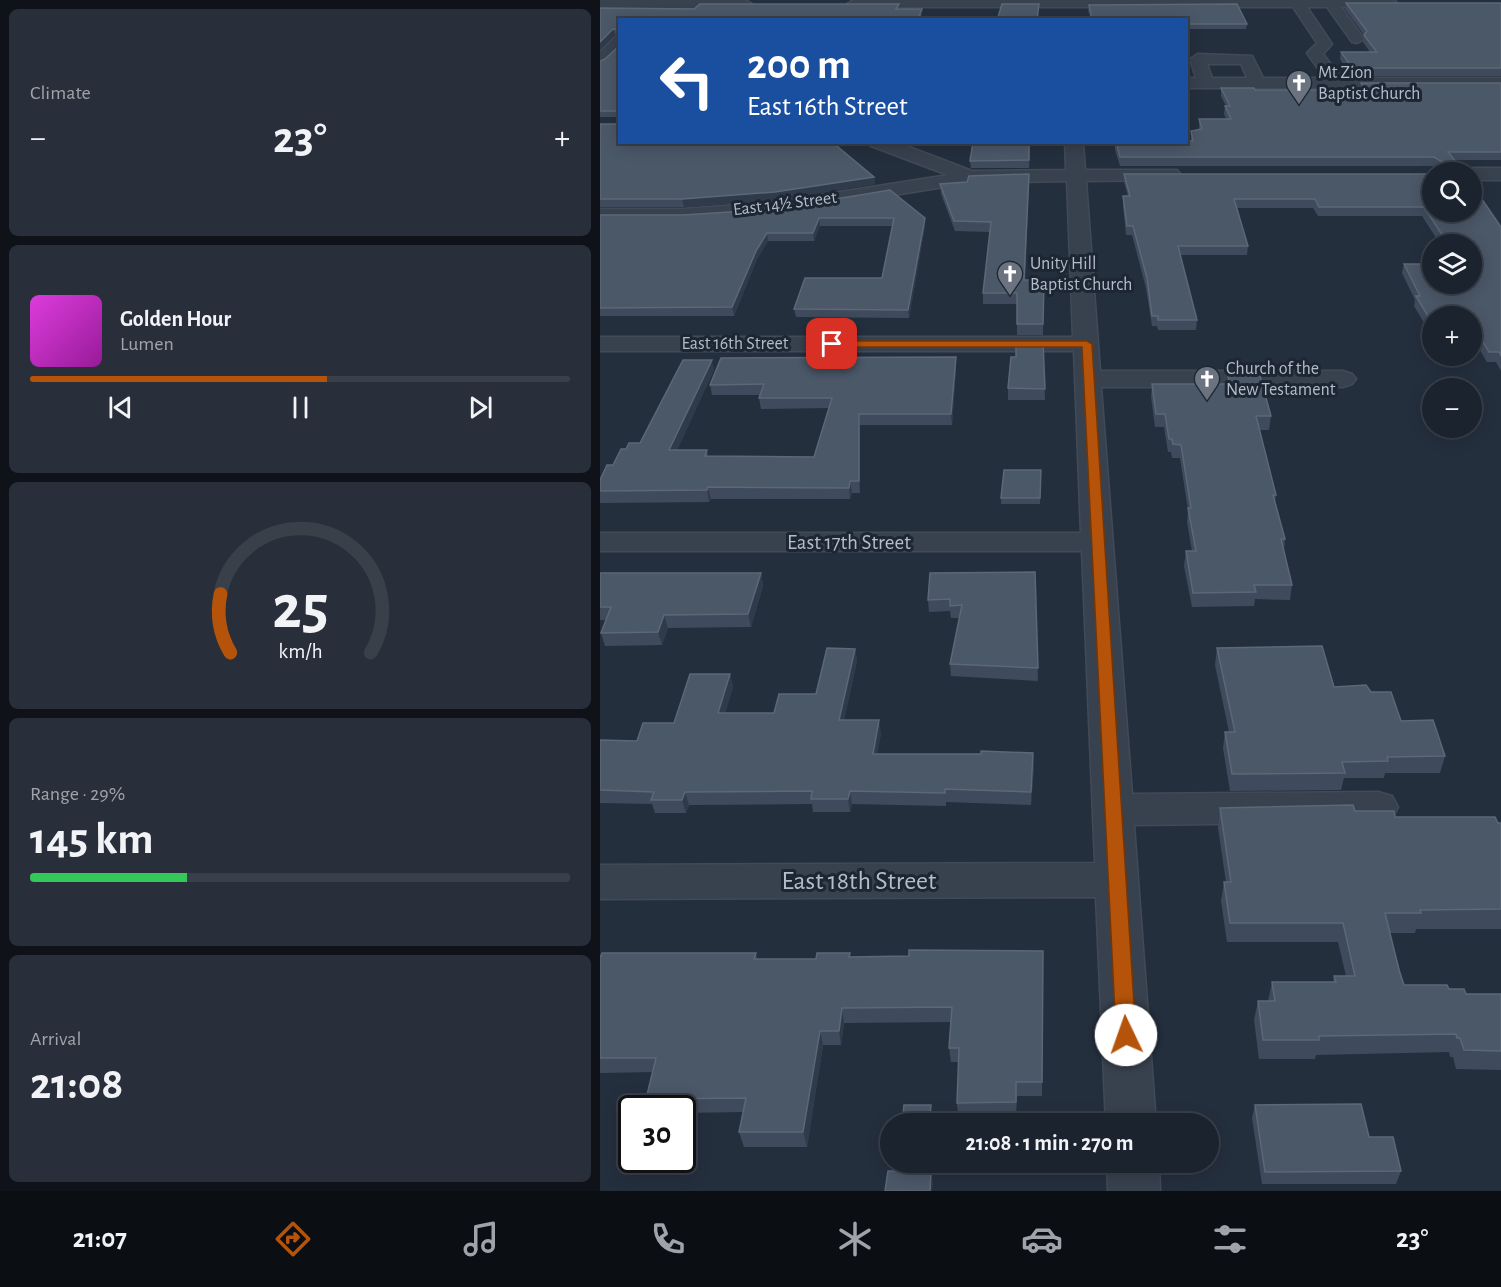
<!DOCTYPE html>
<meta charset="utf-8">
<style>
:root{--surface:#1b232e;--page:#282f3a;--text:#f1f3f6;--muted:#a0a4aa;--line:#39404a;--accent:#b45309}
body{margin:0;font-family:"Alegreya Sans",sans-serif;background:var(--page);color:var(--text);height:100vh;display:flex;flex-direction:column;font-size:22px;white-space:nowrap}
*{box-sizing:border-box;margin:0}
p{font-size:20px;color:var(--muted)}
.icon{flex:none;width:33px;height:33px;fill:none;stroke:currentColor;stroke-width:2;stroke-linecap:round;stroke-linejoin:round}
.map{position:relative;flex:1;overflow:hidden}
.drawer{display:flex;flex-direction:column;gap:9px;padding:9px;background:#0f1319;width:600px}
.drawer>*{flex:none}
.banner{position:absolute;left:18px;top:18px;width:570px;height:126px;border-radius:0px;box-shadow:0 3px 15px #0003,0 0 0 2px var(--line);background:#1a4fa0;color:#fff;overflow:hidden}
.controls{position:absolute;left:822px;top:162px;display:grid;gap:12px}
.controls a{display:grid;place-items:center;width:60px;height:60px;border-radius:50%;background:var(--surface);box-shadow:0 3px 15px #0003,0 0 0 2px var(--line);font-size:30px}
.speed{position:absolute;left:18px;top:1095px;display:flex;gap:12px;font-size:30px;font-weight:700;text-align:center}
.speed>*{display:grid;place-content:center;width:78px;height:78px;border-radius:50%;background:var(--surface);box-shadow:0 3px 15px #0003,0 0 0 2px var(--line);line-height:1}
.speed .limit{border:3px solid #111;border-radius:9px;background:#fff;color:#111}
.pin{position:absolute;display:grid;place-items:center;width:51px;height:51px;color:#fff;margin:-26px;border-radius:12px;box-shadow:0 3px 9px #0006}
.me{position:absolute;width:66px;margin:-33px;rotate:357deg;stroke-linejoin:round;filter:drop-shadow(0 0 4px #0008)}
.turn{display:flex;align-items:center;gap:21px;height:126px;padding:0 30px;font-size:27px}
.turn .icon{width:78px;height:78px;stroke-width:2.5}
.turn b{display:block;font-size:42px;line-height:51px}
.big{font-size:45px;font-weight:700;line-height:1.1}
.drawer .card{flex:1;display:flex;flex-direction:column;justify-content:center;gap:9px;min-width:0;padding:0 21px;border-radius:9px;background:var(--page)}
.drawer .dial{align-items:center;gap:0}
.dial svg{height:156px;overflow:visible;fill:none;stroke:var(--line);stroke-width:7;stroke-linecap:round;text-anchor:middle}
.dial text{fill:var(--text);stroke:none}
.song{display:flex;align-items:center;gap:18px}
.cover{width:72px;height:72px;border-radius:9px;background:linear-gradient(135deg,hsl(300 70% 55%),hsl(300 70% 35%))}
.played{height:6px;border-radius:3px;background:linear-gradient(90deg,var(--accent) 55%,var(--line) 55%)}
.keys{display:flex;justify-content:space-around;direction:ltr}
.heat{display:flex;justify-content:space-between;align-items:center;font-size:33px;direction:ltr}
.charge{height:9px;border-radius:4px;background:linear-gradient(90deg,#34c759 29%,var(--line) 0)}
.trip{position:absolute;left:280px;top:1113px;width:339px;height:60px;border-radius:30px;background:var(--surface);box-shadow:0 3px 15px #0003,0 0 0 2px var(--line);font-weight:700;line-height:60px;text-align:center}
.dock{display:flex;height:96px;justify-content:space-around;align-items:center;background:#0b0e12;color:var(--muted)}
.dock .icon{width:42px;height:42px}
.dock .active{color:var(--accent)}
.dock b{font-size:27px;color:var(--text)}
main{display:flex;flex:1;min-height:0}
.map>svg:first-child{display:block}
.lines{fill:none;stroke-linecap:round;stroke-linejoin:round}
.minor-casing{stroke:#414a57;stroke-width:3}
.minor{fill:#38414e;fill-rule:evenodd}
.wall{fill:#3f4b5c}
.shaded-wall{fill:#2f3b4b}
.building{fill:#4b5868;stroke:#5c6777;stroke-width:1.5}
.route{fill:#b45309;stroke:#753606;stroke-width:1.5}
.labels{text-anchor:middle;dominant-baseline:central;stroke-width:6;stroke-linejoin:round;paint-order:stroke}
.far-poi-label{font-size:18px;fill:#b4bcc9;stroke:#1d2633;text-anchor:start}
.far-street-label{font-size:18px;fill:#b4bcc9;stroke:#1d2633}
.street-label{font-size:21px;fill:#b4bcc9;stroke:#1d2633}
.near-street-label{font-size:26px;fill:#b4bcc9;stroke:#1d2633}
</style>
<main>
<section class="drawer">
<div class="card"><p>Climate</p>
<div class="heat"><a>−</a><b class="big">23°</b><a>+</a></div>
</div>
<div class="card">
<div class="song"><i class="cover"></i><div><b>Golden Hour</b><p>Lumen</p></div></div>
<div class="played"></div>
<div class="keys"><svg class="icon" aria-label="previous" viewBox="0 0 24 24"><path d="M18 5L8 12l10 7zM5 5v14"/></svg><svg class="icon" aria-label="pause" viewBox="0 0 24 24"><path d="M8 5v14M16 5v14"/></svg><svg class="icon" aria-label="next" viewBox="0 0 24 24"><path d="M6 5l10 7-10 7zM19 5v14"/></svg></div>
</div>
<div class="card dial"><svg viewBox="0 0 100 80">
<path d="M14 69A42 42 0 1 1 86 69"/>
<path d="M14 69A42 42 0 0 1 9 39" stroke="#b45309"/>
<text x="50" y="56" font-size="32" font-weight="700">25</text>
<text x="50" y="72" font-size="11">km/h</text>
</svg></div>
<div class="card"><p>Range · 29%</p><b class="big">145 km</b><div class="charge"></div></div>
<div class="card"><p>Arrival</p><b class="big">21:08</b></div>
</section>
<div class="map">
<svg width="901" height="1191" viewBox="0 0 901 1191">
<rect width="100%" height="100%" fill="#242f3e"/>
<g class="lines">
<defs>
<path id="minor" d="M0,0H145L152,4L145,8H0Z
M254,0H794L797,3L790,7H741L764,39L757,43L752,42L727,7H707L732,44L723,54L741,78H901V88H586V78H596L590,59L598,54L652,56L663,78H725L707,53L717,43L693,7H249L247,4ZM607,64H641L647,78H612Z
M20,36V49L5,64L0,66V52L15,37Z
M268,142H296L372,171L466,170L465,142H483L485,170H577L580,174L577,178L570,180L486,181L500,371H743L752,374L756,379L752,384L743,387H501L532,794L778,792L792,796L798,807L792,818L778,822L534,825L556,1124H506L496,897L0,899V865L495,863L482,551H0V533H481L474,351H0V337H473L467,181L369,183L176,214L84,221H0V209H84L176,202L348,175L271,146Z
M872,168H901V180H872V172H864Z
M507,1162H559L560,1191H508Z"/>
</defs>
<use href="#minor" class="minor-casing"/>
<use href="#minor" class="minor"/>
</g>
<path class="wall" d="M746,3H901V76H750L740,59L741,52H770L763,42L764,35L745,9Z
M439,4L438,20H20V36L15,35L0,49V8L299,9L322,14L321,17H398Z
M489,5L647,24L646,29H586V20H491L488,10Z
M20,45V117H0V61L5,59Z
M761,83H901V160H854L835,168L832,166H520L515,150V142L591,141V131L599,129V119H626L624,114L625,106H626L621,96V88L655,90H760Z
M0,124L274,177L275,184L176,200L84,207H0Z
M373,142H430L429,168H371L370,161Z
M524,174L872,182L875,186L874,188L901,227V371L896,362H887L875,342H872V316H832V336L814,306L815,300L802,273L804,264L872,284V244H840L822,216H718L713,208H637L648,246L647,255H580L597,320L596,330H558L557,326H552L546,288L532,235H526L523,205V196H528L524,182Z
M429,183L425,280H444L443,335H417V304H383V293L390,232L355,231L341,194L340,184Z
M290,190L325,226L309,318L196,317L194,309L282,278L292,226H220L214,241H168L157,259L134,316H0V215H83L175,209Z
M443,342L445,400H408V388Z
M356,368L352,425H260V493H252L250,499H111L109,502L0,503V480L26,449L40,443L114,370L77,450H107L108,456L214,457L229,408L161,409L159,398L160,395H112L110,385Z
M628,376L671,416L669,430H659L676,495L675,501L685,539L684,550L692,585L690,600L655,599L654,606L592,607L584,566L586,551H592L587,522L588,510L580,458H572L571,452H568L564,427H555L551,397L552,384H627Z
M441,470L440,504H401V498Z
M435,572L438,681L351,676L350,664L359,618H351L350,611L329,612L328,600Z
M0,573H161L163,586L151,627L68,628L62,645L5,646L1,633L6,620H0Z
M617,648L734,687L771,692L801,721L845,756L840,773H785L784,778H744L741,790L630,791L623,748L625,732H629L615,665Z
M255,649L257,661L244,720L281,733L277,754L434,766L431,805L346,802V806L252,804L250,812H213L212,804L89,805L86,813H55L52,804L0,803V740L37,741L74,723L130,674L133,687L125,713H174L216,694Z
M620,808L755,811L795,817L901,824V929H816L815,933H790L804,985L849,989L866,994H901V1070L856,1069L853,1057H850L849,1052L716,1055L715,1059H659L654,1020L658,1001H668L672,982H733L734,976H746L738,942H627L621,901L624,882H626L618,828Z
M443,951L442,1096H417L416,1117H358L357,1103L359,1062H351L349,1048L351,1022L244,1023L241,1045H223L207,1147H144L139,1132L144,1112L82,1113V1108H50L46,1099L53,1072L0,1073V956L156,953L157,959H216L250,957L309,956Z
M655,1105L769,1137L801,1171L796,1184H662L652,1118Z"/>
<path class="shaded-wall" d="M13,29L15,35L0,49V42Z
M274,177L275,184L176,200L84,207L82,199Z
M219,218L220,226L214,241L213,233Z
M325,218V226L309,318L308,310Z
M167,233L168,241L157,259L134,316L132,307L156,251Z
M356,357V368L352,425L351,414Z
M112,360L114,370L72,462L69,450Z
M259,414L260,425V493L259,481Z
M250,481L252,493L250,499L249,488Z
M108,487L111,499L109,502L107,490Z
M161,573L163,586L151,627L148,614Z
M64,615L68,628L62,645L58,632Z
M255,649L257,661L241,733L239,720Z
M130,674L133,687L121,726L118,713Z
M279,720L281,733L275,767L273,754Z
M433,753L434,766L431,805V792Z
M250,791L252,804L250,812L248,799Z
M85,792L89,805L86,813L82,800Z
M242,1008L244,1023L241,1045L239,1031Z
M220,1031L223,1045L207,1147L203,1132Z
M331,1105L332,1118V1124H329Z
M325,1162H328L326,1184L324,1172Z
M331,1172L333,1184L332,1191H330Z"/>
<path class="building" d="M746,3H901V68H752L741,52H777L764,35L767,31Z
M100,4H299L296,9H322L319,17H398L402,4H439L437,20H20V30L13,29L0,42V8L94,9Z
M637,4L647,24H586V20H492L489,5Z
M20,45V111H0V61L5,59Z
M761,83H901V152H848L864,172H834L836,166H842L844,163L834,157H520L516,142H586V141H593L591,131L602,129L599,119H631L625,106H630L621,88H654L655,90H765Z
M0,124H20V142H232L274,177L175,192L82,199H0Z
M373,142H429V160L370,161Z
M429,174L424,280H444L443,324H417V293H383L391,222L354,221L340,184L367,182L369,176Z
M524,174H832V212H872V182L875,186H873L901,227V356L899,352H889L877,332H872V316H832V323L816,296H820L804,264H832V284H872V244H848L824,207H719L715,199H634L648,246H578L597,320H558V316H552L547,278L533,226H527L523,196H530Z
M290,190L325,218L308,310L194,309L205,278H282L294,218H219L213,233H167L156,251L132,307L0,308V215H83L175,209Z
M416,342H443L445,389L408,388L411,357H416Z
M356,357L351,414H259V481H250L249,488L108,487L107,490L0,491V480L7,465H13L21,449H26L29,443H40L83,360H112L69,450H107L105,456L214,457L232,398H159L164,384L110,385L121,358Z
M628,376H660L671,416H656L676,495H673L685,539H681L692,585H654L656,592L593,593L586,551H596L588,508H591L581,445L573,444L572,439H569L565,414H556L552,384H630Z
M404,470H441L440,498H401Z
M435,572L438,668L350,664L362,605L350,606V599L328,600L330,573Z
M0,573H161L148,614L64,615L58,632L1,633L11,607H0Z
M722,646L734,687L766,685L771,692H791L801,721L833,720L845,756L787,757L788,761L742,762L745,773L632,774L625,732H635L617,648Z
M227,648L255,649L239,720H279L273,754H381V751L433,753L431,792L345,789V793L250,791L248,799H211L212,791L85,792L82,800H51L54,792L0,790V740L37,741L43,723H74L90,674H130L118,713H174L179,694H216Z
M753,805L755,811H794L795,817H895L898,823H901V909L820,910L821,913H785L799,970L804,985H847L849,989H864L866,994H901V1051L864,1050L860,1038H857L856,1034L719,1036V1040H663L658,1001H675L672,982H736L734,976H755L743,923H630L624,882H631L620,808Z
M309,950L443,951L442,1082H416V1102L357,1103L359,1048H349L352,1007L242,1008L239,1031H220L203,1132H139L146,1098L46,1099L56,1058H0V956H1L2,953H156L154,959H216L217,953H250L249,957L309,956Z
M761,1104L769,1137H793L801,1171L665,1172L655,1105Z
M304,1105H331L329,1124H302Z
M298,1162H325L324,1172H331L330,1191H285L288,1171H297Z"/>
<path class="route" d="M228,341H487L492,344L536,1035L533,1041L526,1044L519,1041L516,1035L482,347H232L227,344Z"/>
<defs>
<symbol id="church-pin" viewBox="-11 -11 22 30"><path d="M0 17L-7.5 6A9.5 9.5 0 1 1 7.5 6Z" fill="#6b7280" stroke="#1d2633"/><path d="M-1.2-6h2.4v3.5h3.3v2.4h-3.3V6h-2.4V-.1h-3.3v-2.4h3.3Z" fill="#fff"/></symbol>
</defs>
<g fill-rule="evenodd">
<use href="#church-pin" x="684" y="68" width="30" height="40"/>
<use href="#church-pin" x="395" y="259" width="30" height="40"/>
<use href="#church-pin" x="592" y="364" width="30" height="40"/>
</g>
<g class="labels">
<g class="far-poi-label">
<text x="718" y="73">Mt Zion<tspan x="718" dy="21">Baptist Church</tspan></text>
<text x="430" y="264">Unity Hill<tspan x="430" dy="21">Baptist Church</tspan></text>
<text x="626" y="369">Church of the<tspan x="626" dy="21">New Testament</tspan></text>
</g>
<g class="far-street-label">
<text transform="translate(185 204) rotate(-7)">East 14½ Street</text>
<text x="135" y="344">East 16th Street</text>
</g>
<g class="street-label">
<text x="249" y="542">East 17th Street</text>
</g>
<g class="near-street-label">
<text x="259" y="881">East 18th Street</text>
</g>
</g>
</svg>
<div class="controls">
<a><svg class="icon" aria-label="search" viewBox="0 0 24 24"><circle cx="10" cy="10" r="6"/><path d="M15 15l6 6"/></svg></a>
<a><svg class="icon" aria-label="layers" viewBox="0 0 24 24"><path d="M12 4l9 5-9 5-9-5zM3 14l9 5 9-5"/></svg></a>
<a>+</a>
<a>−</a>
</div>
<div class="speed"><div class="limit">30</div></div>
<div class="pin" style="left:232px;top:344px;background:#d93025"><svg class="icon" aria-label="arrive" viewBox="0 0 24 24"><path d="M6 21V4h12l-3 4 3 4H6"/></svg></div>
<svg class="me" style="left:526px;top:1035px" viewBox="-20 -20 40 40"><circle r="19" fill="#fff"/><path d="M0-13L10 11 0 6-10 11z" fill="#b45309"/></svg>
<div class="trip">21:08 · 1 min · 270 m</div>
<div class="banner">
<div class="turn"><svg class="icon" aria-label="left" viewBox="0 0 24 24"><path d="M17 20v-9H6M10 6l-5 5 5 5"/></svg><div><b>200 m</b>East 16th Street</div></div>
</div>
</div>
</main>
<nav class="dock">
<b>21:07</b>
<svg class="icon active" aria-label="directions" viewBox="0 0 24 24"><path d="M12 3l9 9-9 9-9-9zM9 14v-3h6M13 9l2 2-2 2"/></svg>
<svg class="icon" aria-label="music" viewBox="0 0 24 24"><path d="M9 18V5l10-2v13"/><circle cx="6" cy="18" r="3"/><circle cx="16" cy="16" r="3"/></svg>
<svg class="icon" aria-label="phone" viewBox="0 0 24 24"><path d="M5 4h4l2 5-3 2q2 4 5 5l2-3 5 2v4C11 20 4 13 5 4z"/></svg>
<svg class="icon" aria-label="climate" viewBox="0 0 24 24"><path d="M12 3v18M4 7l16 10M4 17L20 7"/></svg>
<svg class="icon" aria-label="car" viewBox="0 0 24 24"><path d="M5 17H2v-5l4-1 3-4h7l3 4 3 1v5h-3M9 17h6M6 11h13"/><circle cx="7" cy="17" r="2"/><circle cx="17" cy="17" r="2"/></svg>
<svg class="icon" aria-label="filters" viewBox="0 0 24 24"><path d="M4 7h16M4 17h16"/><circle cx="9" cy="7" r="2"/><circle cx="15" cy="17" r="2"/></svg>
<b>23°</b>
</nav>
